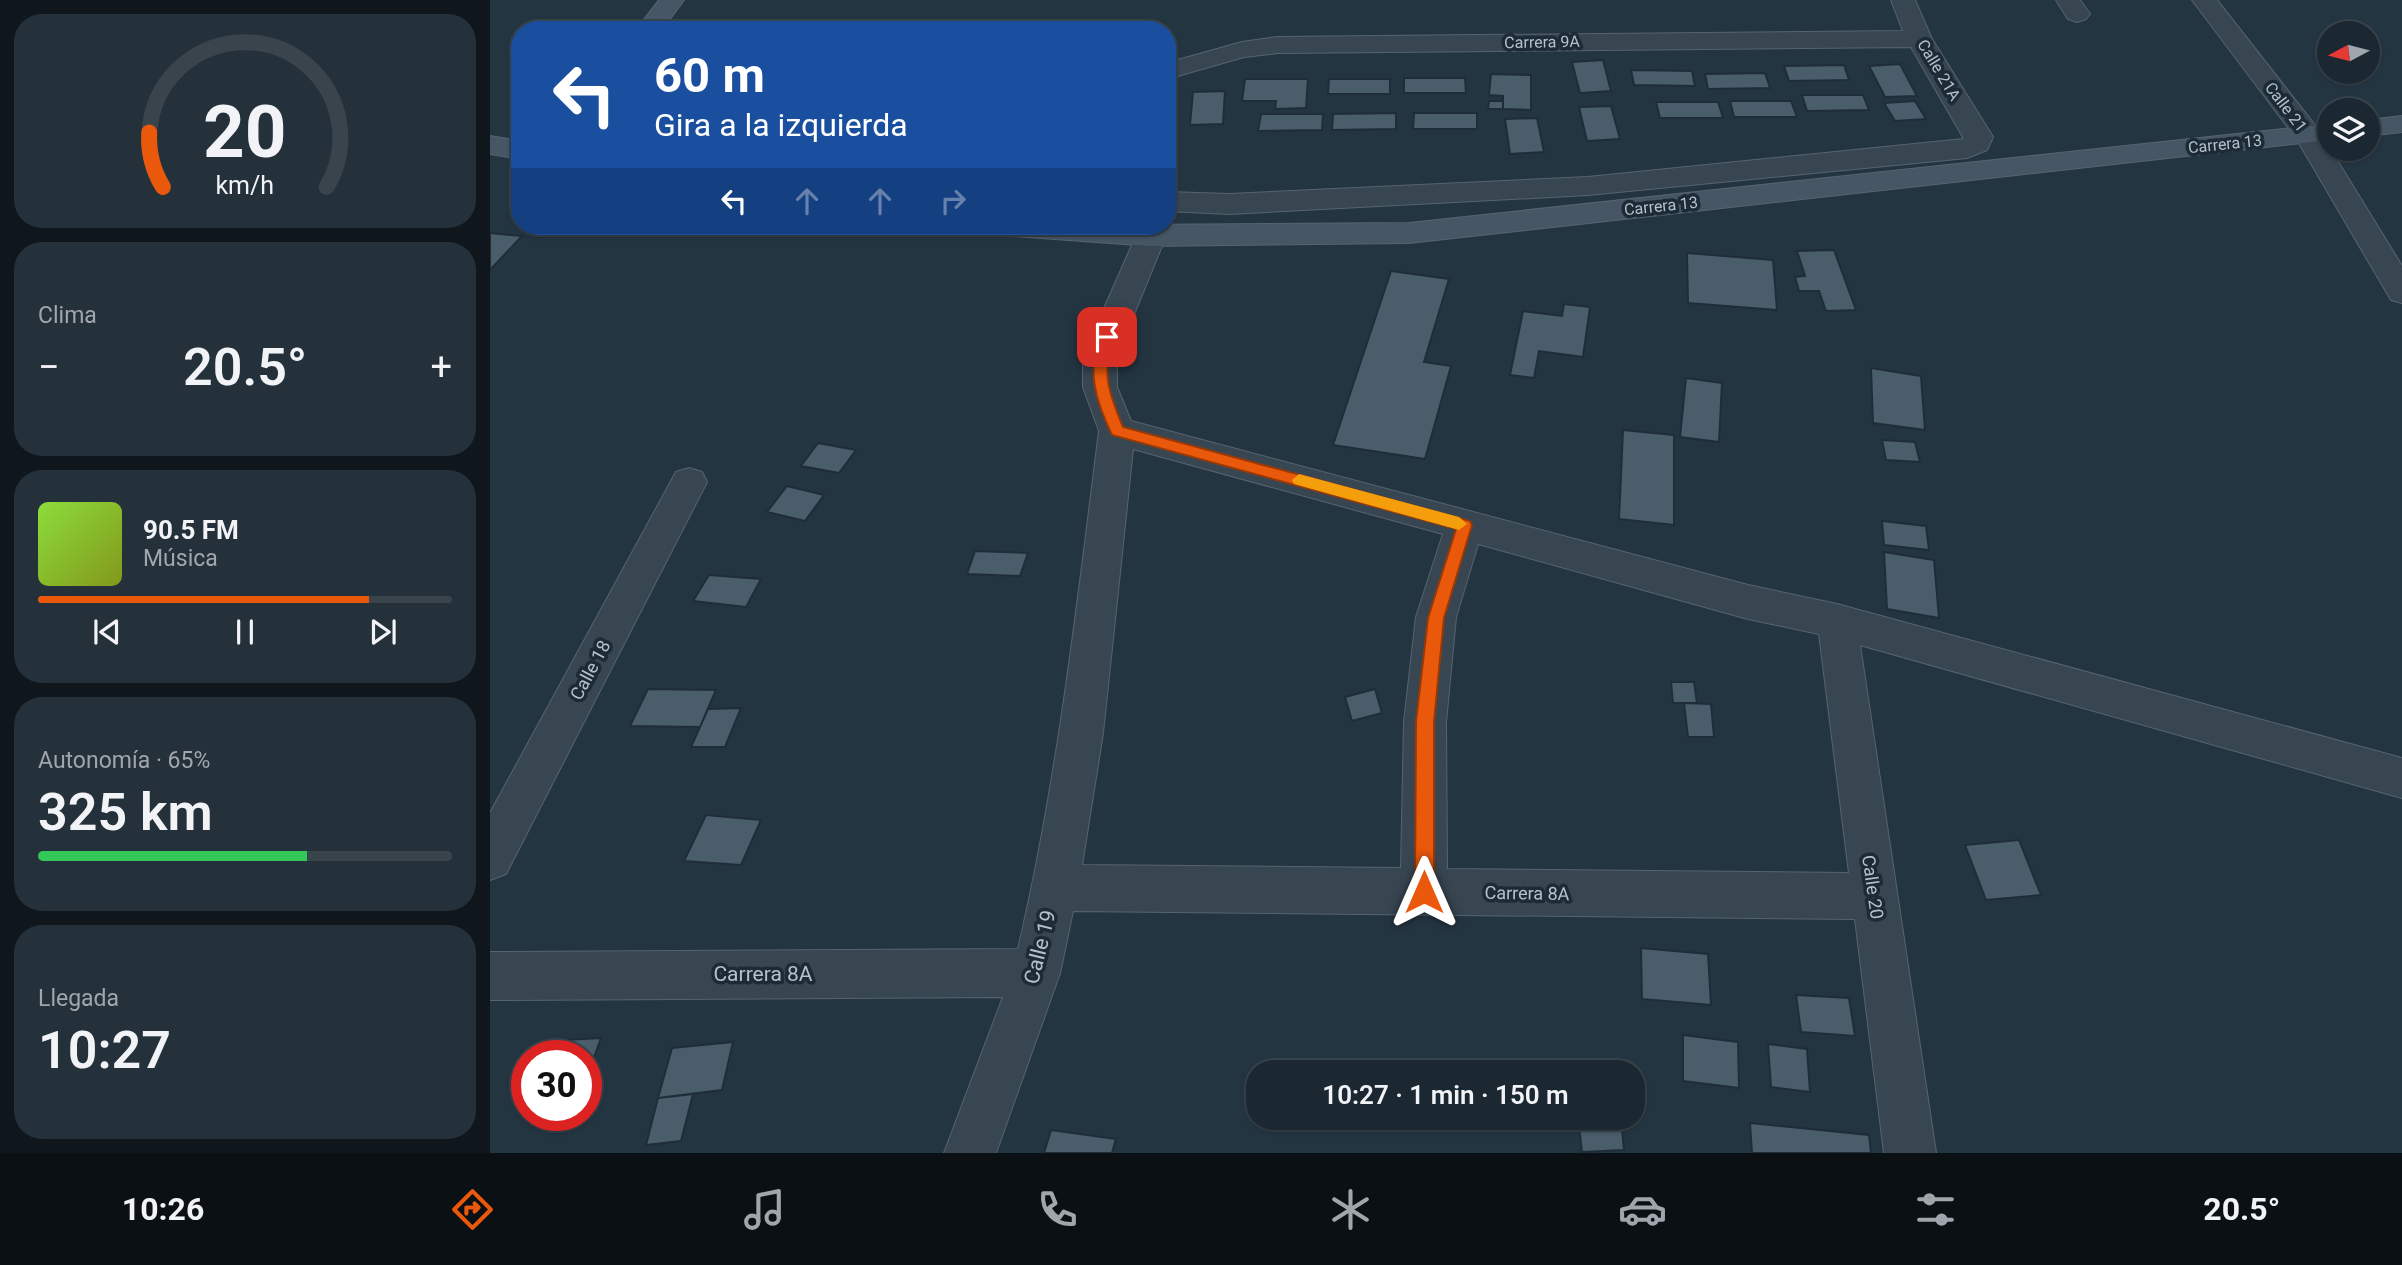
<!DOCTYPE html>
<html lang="es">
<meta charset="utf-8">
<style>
:root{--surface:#1b2832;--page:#24303a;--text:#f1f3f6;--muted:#a0a6ac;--line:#39444d;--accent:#ea580c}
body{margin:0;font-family:Roboto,sans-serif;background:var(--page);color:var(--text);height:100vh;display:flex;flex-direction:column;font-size:26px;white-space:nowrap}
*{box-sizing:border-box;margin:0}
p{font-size:23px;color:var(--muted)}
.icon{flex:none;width:38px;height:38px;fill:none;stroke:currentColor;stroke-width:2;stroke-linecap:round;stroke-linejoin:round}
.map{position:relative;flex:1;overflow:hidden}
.side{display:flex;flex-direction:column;gap:14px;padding:14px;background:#0f161c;width:490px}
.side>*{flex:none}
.guide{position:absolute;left:21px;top:21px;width:665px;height:214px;border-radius:28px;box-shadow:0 2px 5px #0004,0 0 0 2px var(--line);background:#1a4fa0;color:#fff;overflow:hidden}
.needle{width:46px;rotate:263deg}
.tools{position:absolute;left:1827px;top:21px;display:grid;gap:14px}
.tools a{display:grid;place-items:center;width:63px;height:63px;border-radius:50%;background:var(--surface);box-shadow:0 2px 5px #0004,0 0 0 2px var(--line);font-size:35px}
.speed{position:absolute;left:21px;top:1040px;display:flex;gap:14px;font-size:35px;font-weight:700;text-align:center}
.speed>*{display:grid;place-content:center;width:91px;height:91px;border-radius:50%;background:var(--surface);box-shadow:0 2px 5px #0004,0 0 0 2px var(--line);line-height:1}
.speed .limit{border:10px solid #d22;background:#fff;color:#111}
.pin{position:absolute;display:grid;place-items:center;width:60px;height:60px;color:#fff;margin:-30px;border-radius:14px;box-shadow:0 4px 10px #0006}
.me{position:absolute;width:77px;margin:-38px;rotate:0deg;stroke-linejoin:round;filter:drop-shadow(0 0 5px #0008)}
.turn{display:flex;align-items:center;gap:24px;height:147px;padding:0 28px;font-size:32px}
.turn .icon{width:91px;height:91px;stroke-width:2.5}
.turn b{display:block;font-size:49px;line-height:60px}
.lanes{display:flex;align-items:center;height:66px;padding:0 28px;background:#0003;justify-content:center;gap:35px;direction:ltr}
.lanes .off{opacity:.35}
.big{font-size:52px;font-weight:600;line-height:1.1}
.side .tile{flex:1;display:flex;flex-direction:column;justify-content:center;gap:10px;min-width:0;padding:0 24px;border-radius:28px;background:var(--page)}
.side .dial{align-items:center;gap:0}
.dial svg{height:182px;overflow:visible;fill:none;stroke:var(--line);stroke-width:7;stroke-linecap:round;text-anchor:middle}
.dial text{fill:var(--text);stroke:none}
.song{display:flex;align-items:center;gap:21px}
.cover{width:84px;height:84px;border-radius:10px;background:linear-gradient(135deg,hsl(90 70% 55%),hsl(70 70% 35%))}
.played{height:7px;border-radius:4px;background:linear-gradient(90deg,var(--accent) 80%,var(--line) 80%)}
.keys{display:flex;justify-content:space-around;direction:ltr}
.heat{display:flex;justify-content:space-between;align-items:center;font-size:38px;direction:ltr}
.charge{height:10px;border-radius:5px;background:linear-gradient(90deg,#34c759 65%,var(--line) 0)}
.trip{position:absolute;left:756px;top:1060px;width:399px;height:70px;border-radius:28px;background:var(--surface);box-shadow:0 2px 5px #0004,0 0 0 2px var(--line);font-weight:600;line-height:70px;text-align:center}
.menu{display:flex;height:112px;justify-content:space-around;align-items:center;background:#0b1014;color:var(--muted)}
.menu .icon{width:49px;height:49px}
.menu .on{color:var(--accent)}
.menu b{font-size:32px;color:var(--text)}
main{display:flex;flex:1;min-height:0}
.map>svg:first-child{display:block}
.building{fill:#4a5d6b;stroke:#1f2d39;stroke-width:2}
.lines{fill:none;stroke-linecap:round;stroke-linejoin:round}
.street-casing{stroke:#56646f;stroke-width:2}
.secondary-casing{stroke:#56646f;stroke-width:2}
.street{fill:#384652;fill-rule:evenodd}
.secondary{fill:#465665;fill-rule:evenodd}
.route{fill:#ea580c;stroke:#983908;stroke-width:2}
.slow{fill:#f59e0b}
.labels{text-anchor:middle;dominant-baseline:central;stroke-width:7;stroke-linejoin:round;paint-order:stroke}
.far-street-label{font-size:16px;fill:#b5c1cc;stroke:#1d2b37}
.street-label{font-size:18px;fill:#b5c1cc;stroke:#1d2b37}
.near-street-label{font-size:21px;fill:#b5c1cc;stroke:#1d2b37}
</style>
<main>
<section class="side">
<div class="tile dial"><svg viewBox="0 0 100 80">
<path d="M14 69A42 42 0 1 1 86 69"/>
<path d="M14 69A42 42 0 0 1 8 45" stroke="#ea580c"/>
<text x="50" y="56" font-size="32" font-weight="700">20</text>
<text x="50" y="72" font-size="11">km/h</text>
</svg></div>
<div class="tile"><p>Clima</p>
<div class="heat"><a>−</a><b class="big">20.5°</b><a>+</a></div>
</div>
<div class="tile">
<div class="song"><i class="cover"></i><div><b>90.5 FM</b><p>Música</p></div></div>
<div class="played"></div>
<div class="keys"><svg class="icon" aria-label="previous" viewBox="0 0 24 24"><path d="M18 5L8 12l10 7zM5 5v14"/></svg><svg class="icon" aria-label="pause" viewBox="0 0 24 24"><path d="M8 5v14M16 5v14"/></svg><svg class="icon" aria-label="next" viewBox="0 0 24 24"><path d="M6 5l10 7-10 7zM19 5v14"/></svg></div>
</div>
<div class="tile"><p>Autonomía · 65%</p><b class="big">325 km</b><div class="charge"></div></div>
<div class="tile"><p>Llegada</p><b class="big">10:27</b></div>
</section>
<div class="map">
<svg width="1912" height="1153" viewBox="0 0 1912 1153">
<rect width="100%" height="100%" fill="#243542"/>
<path class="building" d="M1113,60L1121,91L1090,93L1082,62Z
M1410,64L1427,96L1395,97L1379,66Z
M1354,65L1359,80L1299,81L1294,66Z
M1141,70L1202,71L1205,86L1144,85Z
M1275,73L1280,88L1218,89L1215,74Z
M1001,74L1041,75V110L1013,109V96L999,95Z
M914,78H975L976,93H914Z
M755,79H818L816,108L785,109L786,101H752Z
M839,79H900V94H838Z
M735,91L733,124L700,125L703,92Z
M1312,95H1373L1379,110L1317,111Z
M999,101H1013V109H998Z
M1240,101H1301L1307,117H1244Z
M1425,101L1436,119L1405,121L1394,103Z
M1166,102H1228L1233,118H1170Z
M1121,106L1130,139L1097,141L1089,107Z
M906,113V129L842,130L843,114Z
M924,113H987V129H923Z
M771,114H833L832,130L768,131Z
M1047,118L1054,152L1020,154L1015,119Z
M0,233L32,236L0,270Z
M1344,250L1366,310L1336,311L1329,291H1309L1305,277L1315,276L1307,251Z
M1197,253L1283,260L1287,310L1198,303Z
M901,271L959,279L934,362L961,366L935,459L843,445Z
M1074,304L1100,307L1093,357L1049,351L1044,378L1020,375L1033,311L1072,316Z
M1381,368L1431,376L1435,430L1383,423Z
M1196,378L1232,383L1229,442L1190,437Z
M1133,430L1184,435V525L1129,519Z
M1392,440L1425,442L1430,462L1396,460Z
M328,443L366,450L349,473L311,466Z
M297,486L334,495L315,521L277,512Z
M1392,521L1436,526L1439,550L1394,545Z
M485,551L538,553L530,576L477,574Z
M1394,552L1444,560L1449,618L1397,609Z
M219,575L271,579L256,607L203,601Z
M1181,682H1204L1207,703H1183Z
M158,689L226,690L210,727L140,726Z
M885,689L892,713L862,721L855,697Z
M1194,703L1221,704L1224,737H1198Z
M251,708L235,747H201L218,709Z
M216,815L271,820L251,865L194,861Z
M1529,840L1551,895L1496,900L1475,845Z
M1151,948L1218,954L1221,1005L1152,999Z
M1306,995L1359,998L1365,1036L1311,1032Z
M1193,1035L1248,1042L1249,1088L1193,1081Z
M111,1038L96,1079V1055H49L55,1041Z
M243,1042L232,1090L168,1098L182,1048Z
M1278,1044L1317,1049L1320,1092L1281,1087Z
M203,1094L191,1141L156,1145L168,1098Z
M1088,1118H1131L1134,1150L1092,1152Z
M1260,1123L1379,1135L1381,1153H1262Z
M561,1130L626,1139L622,1153H554Z"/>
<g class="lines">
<defs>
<path id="street" d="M1401,0H1425L1442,39L1503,137L1497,150L1477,158L1098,195L739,214L677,211V192L739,194L1098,177L1474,139L1421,47L788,53L754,57L677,79V63L752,42L788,37L1413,31Z
M1566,0H1590L1600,14L1596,19L1587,22L1578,19Z
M1702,0H1727L1828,129L1912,266V303L1901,300L1806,138Z
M661,226L672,229L676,236L627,356V387L641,421L1258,585L1347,604L1912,758V798L1370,645L1446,1153H1394L1365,919L583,911L570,973L506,1153H454L513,997L0,1000V952L528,949C568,778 587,605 609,431L593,387V356L646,236L650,229ZM643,449L953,534L926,617L914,722L911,868L592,865L613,733ZM988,544L1258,619L1329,634L1359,873L957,869L956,722L966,617Z
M199,468L212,472L217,482L16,874L0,880V813L186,472Z"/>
<path id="secondary" d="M169,0H194L172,30H146Z
M1912,116V132L1878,136V120Z
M1839,124V140L919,243L661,246L522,236L511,233L507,226L919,223Z
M0,136L30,141V159L0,154Z"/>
</defs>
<use href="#street" class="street-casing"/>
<use href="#secondary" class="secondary-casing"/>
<use href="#street" class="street"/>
<use href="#secondary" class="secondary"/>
</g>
<path class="route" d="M617,333L624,337C611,374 619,393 633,427L980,521L982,525L954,618L944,722V892L941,899L934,901L928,899L925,892L926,722L938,618L966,529L622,435C606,402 595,368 612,334Z"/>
<path class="slow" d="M809,474L969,517L977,524L969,530L804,484L802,480Z"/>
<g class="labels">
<g class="far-street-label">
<text transform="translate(1052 42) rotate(-1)">Carrera 9A</text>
<text transform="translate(1449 70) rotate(59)">Calle 21A</text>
<text transform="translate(1796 107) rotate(53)">Calle 21</text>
<text transform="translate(1735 144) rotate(-6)">Carrera 13</text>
<text transform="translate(1171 206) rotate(-6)">Carrera 13</text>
</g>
<g class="street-label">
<text transform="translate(100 670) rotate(-62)">Calle 18</text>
<text transform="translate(1383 887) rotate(82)">Calle 20</text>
<text transform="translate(1037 893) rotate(1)">Carrera 8A</text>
</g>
<g class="near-street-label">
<text transform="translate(550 947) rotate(-76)">Calle 19</text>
<text x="273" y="974">Carrera 8A</text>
</g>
</g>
</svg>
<div class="tools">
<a><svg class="needle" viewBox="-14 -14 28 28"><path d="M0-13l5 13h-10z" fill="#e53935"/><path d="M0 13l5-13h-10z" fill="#a0a6ac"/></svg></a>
<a><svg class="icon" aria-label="layers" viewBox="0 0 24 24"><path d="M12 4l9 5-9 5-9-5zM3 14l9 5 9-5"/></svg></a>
</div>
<div class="speed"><div class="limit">30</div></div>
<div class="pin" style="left:617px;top:337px;background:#d93025"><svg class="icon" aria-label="arrive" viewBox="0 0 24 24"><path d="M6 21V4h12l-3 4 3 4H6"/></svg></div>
<svg class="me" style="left:934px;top:892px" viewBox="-20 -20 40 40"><path d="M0-17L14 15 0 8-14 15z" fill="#ea580c" stroke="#fff" stroke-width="4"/></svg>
<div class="trip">10:27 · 1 min · 150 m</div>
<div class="guide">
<div class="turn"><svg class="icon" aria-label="left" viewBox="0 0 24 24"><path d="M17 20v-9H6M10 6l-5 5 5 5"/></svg><div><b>60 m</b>Gira a la izquierda</div></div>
<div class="lanes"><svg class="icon" aria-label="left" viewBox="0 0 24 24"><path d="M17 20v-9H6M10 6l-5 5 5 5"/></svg><svg class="icon off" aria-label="ahead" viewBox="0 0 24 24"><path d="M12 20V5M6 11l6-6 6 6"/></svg><svg class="icon off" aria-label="ahead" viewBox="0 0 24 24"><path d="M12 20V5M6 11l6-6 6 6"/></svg><svg class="icon off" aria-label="right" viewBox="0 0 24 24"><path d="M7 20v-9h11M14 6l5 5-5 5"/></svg></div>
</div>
</div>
</main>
<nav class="menu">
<b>10:26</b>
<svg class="icon on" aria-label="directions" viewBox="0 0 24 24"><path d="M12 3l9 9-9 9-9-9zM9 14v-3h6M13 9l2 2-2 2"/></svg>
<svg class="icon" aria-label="music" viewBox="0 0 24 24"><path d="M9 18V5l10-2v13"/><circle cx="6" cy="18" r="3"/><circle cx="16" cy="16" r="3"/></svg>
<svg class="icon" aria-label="phone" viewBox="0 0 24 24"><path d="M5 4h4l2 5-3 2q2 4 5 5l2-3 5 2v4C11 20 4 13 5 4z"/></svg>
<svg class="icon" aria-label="climate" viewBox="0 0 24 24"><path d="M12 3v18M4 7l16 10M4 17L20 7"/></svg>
<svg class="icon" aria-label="car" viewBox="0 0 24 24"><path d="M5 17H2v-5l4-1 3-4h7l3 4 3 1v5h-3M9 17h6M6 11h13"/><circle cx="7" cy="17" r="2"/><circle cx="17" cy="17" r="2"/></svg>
<svg class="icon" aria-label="filters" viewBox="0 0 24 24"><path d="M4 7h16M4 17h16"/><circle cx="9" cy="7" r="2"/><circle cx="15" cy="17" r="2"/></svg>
<b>20.5°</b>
</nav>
